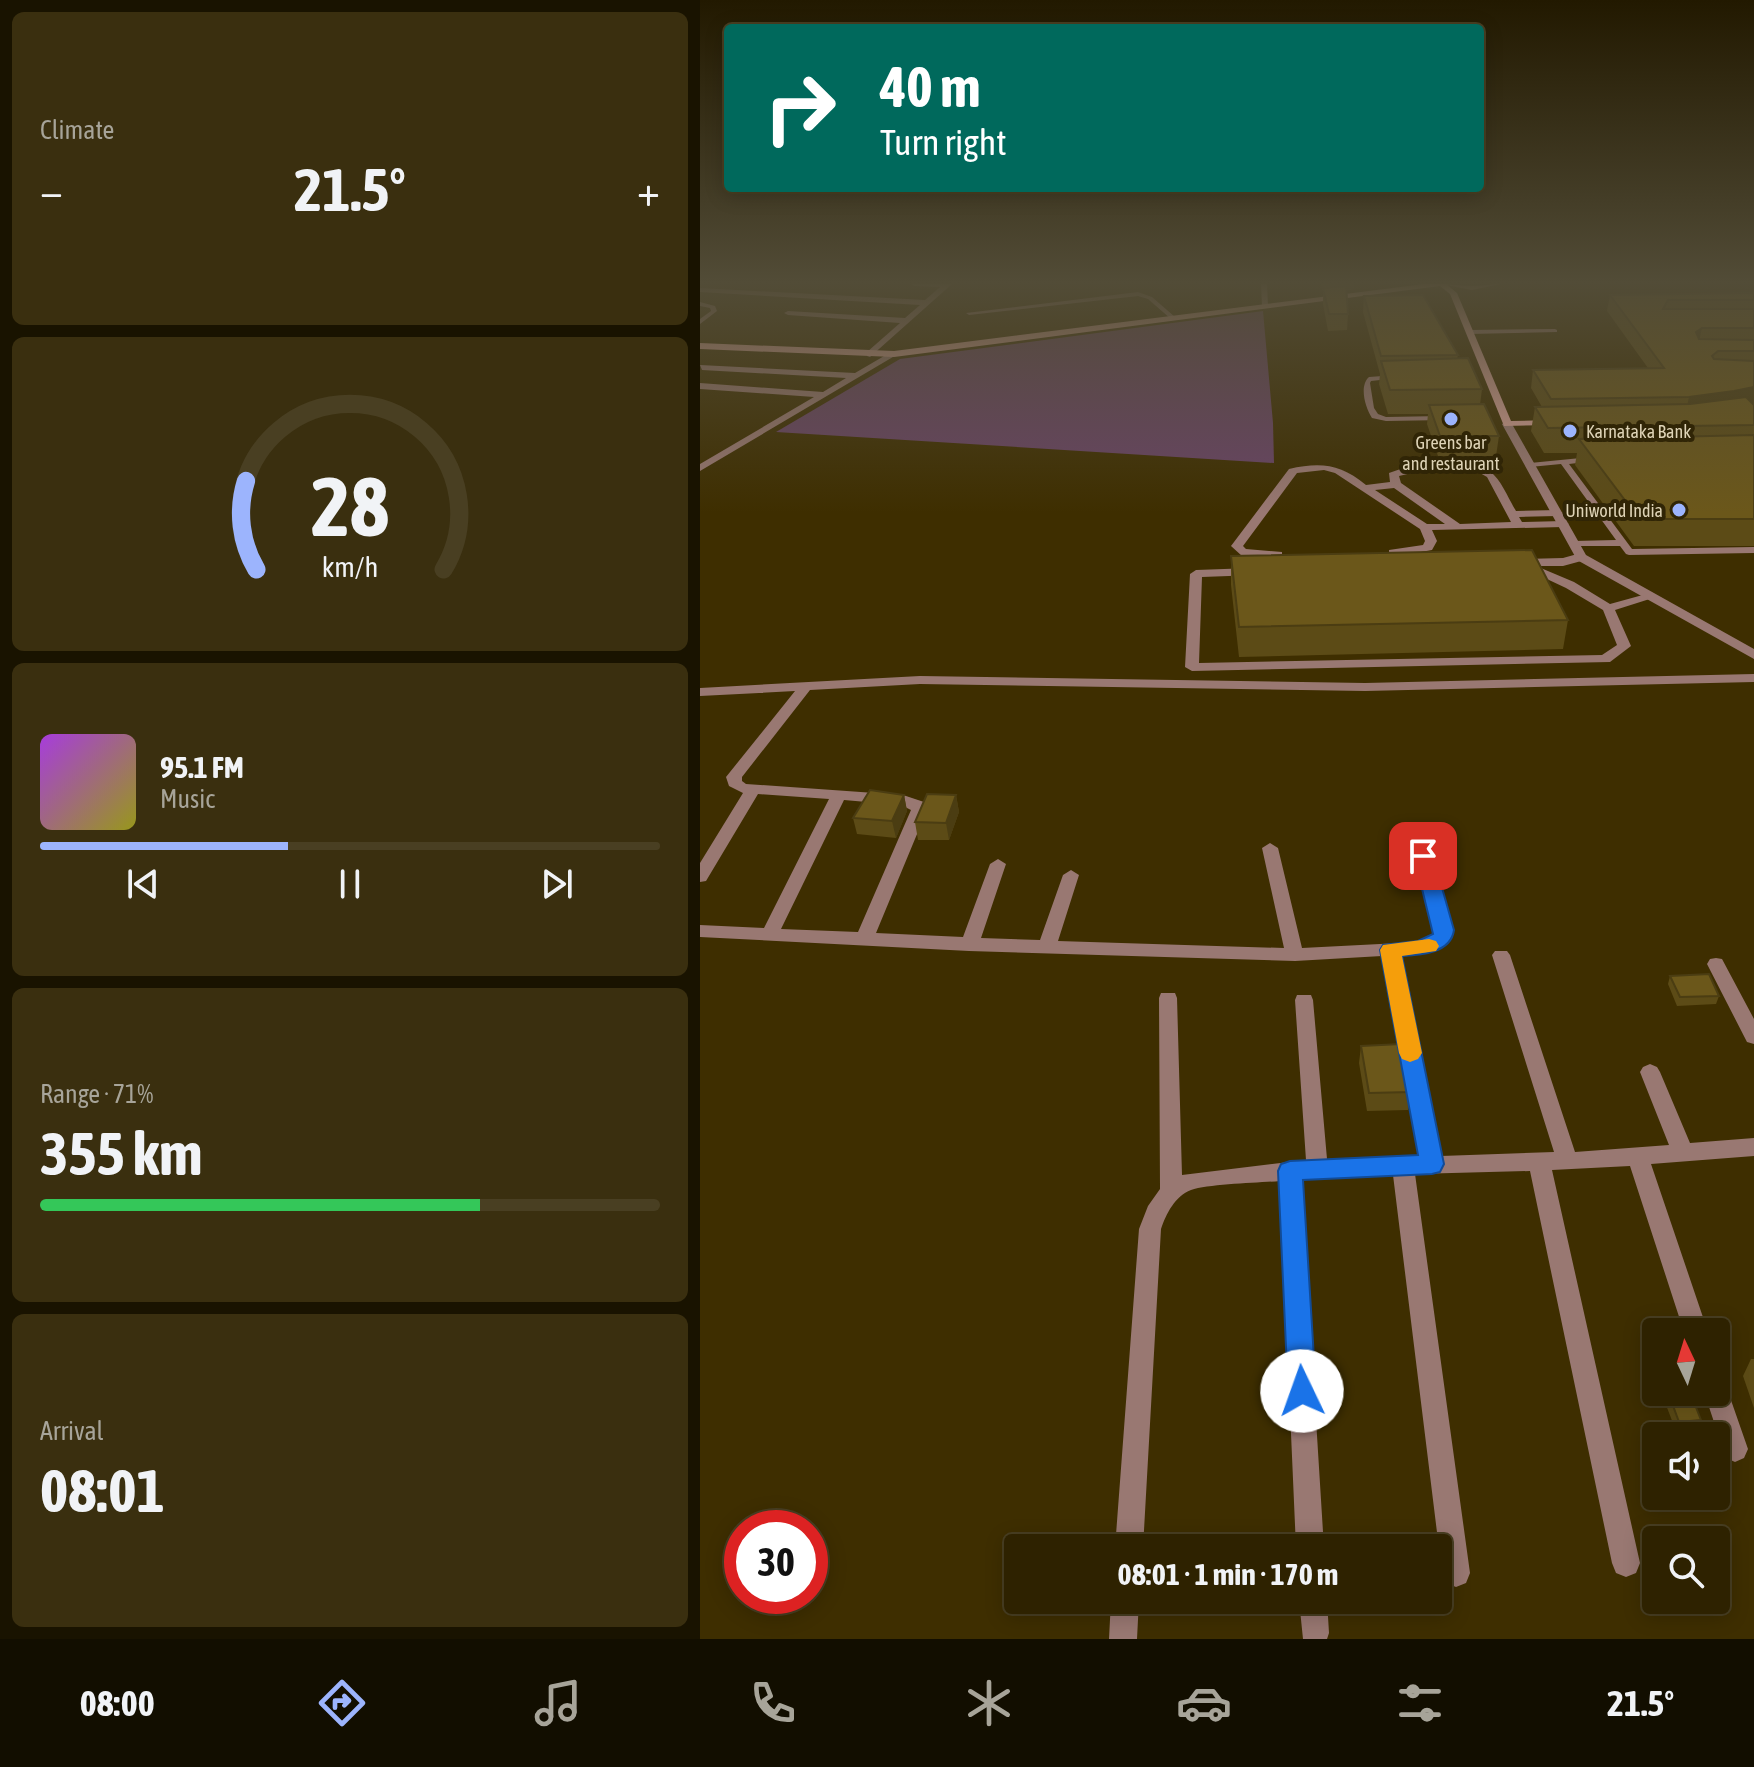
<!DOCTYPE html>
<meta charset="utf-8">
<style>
:root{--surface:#2e2200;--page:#3a2f0f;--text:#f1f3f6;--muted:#a7a499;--line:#493f22;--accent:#9cb4fd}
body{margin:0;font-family:"Asap Condensed",sans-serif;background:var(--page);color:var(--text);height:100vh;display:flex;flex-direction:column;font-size:30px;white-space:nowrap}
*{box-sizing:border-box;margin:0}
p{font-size:26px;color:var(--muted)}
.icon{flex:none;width:44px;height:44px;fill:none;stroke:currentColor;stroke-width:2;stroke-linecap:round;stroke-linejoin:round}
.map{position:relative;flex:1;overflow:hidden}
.drawer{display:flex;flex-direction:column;gap:12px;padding:12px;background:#191300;width:700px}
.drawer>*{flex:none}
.guide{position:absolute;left:24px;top:24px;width:760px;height:168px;border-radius:8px;box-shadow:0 4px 20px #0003,0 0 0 2px var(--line);background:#00695c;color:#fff;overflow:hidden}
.needle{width:52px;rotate:356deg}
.controls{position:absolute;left:942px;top:1318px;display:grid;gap:16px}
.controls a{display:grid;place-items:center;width:88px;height:88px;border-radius:8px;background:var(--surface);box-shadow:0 4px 20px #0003,0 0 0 2px var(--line);font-size:40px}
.speed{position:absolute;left:24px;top:1510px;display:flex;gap:16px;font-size:40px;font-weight:700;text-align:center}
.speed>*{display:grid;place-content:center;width:104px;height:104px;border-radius:50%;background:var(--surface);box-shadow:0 4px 20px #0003,0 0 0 2px var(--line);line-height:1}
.speed .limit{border:12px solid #d22;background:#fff;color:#111}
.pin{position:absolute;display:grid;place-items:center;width:68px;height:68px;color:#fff;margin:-34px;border-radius:16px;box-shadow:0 4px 12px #0006}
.me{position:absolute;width:88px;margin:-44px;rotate:357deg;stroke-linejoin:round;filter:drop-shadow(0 0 6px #0008)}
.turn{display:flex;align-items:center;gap:28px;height:168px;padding:0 24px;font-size:36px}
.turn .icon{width:104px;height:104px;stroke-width:2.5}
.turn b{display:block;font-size:56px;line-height:68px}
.big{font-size:60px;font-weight:700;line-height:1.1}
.drawer .tile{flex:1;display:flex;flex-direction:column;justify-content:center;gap:12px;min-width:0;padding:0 28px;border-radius:12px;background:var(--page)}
.drawer .dial{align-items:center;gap:0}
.dial svg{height:208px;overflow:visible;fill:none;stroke:var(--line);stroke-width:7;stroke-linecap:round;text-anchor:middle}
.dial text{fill:var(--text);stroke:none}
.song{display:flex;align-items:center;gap:24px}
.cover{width:96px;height:96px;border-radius:12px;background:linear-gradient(135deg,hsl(280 70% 55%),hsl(60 70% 35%))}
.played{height:8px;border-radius:4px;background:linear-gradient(90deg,var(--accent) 40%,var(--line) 40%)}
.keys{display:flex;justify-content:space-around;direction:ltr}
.heat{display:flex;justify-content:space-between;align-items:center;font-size:44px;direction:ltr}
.charge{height:12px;border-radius:6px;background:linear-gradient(90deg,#34c759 71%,var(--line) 0)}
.trip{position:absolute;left:304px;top:1534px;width:448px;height:80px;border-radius:8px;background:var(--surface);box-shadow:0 4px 20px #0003,0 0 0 2px var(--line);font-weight:700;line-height:80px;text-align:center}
.tabs{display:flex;height:128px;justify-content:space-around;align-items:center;background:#120e00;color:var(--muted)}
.tabs .icon{width:56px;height:56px}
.tabs .selected{color:var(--accent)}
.tabs b{font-size:36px;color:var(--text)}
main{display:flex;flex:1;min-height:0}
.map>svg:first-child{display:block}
.green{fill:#694466}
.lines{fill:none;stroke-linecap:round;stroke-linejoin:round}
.service{fill:#997872;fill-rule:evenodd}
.minor{fill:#997872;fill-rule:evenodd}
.tertiary{fill:#997872;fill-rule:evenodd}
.secondary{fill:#d49f96;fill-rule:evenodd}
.wall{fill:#5c4b16}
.shaded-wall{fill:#4b3d12}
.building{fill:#6b571a;stroke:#4b3d12;stroke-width:2}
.route{fill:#1a73e8;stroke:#114b97;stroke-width:2}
.slow{fill:#f59e0b}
.poi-dot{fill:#9cb4fd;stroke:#302506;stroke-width:3}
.labels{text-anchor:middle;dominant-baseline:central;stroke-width:8;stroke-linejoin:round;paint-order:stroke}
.far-poi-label{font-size:18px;fill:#ded3b6;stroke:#302506;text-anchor:start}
</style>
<main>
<section class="drawer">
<div class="tile"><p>Climate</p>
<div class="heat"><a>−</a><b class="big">21.5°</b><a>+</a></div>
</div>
<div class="tile dial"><svg viewBox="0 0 100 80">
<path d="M14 69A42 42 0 1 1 86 69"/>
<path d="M14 69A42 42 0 0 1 10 35" stroke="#9cb4fd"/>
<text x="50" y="56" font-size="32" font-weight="700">28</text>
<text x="50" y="72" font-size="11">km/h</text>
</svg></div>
<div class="tile">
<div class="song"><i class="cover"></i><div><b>95.1 FM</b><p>Music</p></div></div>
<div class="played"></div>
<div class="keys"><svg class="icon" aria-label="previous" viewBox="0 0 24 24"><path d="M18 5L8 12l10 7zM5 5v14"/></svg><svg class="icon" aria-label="pause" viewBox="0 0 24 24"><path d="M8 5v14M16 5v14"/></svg><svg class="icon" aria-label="next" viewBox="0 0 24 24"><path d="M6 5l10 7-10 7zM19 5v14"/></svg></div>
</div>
<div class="tile"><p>Range · 71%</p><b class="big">355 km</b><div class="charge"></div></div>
<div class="tile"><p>Arrival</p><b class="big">08:01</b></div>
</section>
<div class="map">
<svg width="1054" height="1639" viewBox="0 0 1054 1639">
<rect width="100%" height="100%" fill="#3e2e00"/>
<path class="green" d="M563,311L573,423L574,463L76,432L200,359Z"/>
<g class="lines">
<path class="service" d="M561,284H567L568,306L565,308L562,306Z
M741,284L772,286L801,284L772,290Z
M438,292L452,297L475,317V319H471L448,299L438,296L269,315L266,313Z
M0,302L15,306L17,311L0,324V319L11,311L10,308L0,306Z
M855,329L857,330V332L769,334L766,332L769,330Z
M696,375L699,377L698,378L671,381L670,383L674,408L678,414L686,417L742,416L746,418L745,420L686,421L672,418C665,407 659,386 669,377Z
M891,457H894V461L869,464L932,549L1054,547V553L929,555L926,554L920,546H871L870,544L874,541L916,540L861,464L830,467L826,465L830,463Z"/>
<path class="minor" d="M211,284H252L170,357L167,356V352L200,323L88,315L84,313L88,311L205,318L220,305L0,292V288L225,300L240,287L214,286Z
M191,352L198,354L0,471V464L114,397L0,389V383L123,392L146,378L2,370L0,365L155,373Z
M750,463C797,467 794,471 816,511L857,510L863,513L857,516L819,517L822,522L863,521L869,524L863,527L732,530L737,541L732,550L693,557L689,556V550L723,545L725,541L720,529L635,473L624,470L597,473L543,546L546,549L582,552V558L542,556L531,546L589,469C621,462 640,464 666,485L690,482L689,473L712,465ZM724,470L780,473L787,477L811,522L760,524L701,483L699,476ZM694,488L745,524H727L675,490Z
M881,553L887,557L885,560L863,566H836L874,582L910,604L950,593L956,597L915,610L931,646L910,662L492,671L485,667L490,574L496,570L552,568L556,569V575L502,577L499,663L902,655L917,645L903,610L866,588L813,563L819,559L863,558Z
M1054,674V682L665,691L220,684L110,690L42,777V781L46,784L203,795L224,802L227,810L176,933L263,937L290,864L298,859L306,864L281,938L340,940L363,875L371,870L379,875L358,941L584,948L562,848L570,843L578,848L602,948L719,942L735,935V930L715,856L723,851L729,852L753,930C750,953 719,954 700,955L741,1156L854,1152L792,955L795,951H807L810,955L875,1152L969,1145L940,1072L943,1067L950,1064L957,1067L960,1072L990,1143L1054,1138V1156L951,1164L1008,1332H984L930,1166L852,1170L940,1563L936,1573L926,1577L916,1573L912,1563L830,1171L715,1174L770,1573L766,1583L756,1587L746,1583L742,1573L693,1175L601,1178L624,1548H596L580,1181C558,1183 509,1184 491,1190C475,1196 466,1214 461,1229L443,1548H415L439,1229L448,1206L460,1189L459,998L461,993H475L477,998L482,1175L606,1160L595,1000L597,995H611L613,1000L627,1159L720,1156L682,956L595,961L269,951L0,937V925L64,928L129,799L58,794L6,881L0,882V863L43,793L29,786L26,777L95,691L0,696V688L220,676L665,683ZM144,800L201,805L211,810L158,932L81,929Z
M1016,958L1022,959L1054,1019V1044L1047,1042L1007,964L1010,959Z
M1016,1380L1025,1383L1048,1449L1044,1458L1035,1462L1026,1458L1004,1392H1016Z
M411,1600H439L437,1639H409Z
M599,1600H627L629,1633L627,1639H603Z"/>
<path class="tertiary" d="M807,421L812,424L886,555L1054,649V659L877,560L802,424Z"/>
<path class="secondary" d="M724,284H746L757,293L811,421L853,420L856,421V425L804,426L750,294L740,286L194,357L0,349V343L194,351Z"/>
</g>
<path class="wall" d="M621,284H654V289L647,290L648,314L647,330L628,331L623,304V289Z
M1054,293V546H934L875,465L877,453H844L831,431L835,407H842L831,388L833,370L948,368L907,311L910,295Z
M664,296L758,355L757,359L782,389L780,405L799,436L796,456H738L727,424L728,414H688L679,384L680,374L663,312Z
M531,556L868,620L863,649L539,657L531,585Z
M204,795L207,811L196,838L157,834L153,818Z
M256,795L259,812L249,840H218L215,822Z
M970,976L1019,996L1016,1004L977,1006L968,984Z
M661,1046L711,1092L708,1110L667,1111L659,1063Z
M1051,1359H1054V1408L1043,1376Z
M961,1392H990L1001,1420L997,1429L976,1431Z"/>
<path class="shaded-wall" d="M631,284H654V289L631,293Z
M1002,328L998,345L996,332Z
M1054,387V404L1030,410L985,416L989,397Z
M204,795L207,811L196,838L192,821Z
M256,795L259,812L249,840L246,823Z"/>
<path class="building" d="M646,286L648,314H629L623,288Z
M1054,293V300H968L963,309H1054V328H1002L996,332L999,339L1054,340V351H1018L1012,356L1014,359L1054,361V387L1034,391L989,397L851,399L833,370L964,368L910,295Z
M723,295L758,355L681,356L664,296Z
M768,358L782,389L690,390L681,361Z
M1046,397L1054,405V425L848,428L835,407L990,404Z
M784,404L799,436H740L729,405Z
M1054,435V519H939L879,439Z
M832,550L868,620L539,627L531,556Z
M170,790L204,795L192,821L153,818Z
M227,794L256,795L246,823L215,822Z
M1009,974L1019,996L980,997L970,976Z
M701,1044L711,1092L669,1093L661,1046Z
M968,1392H990L1001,1420L979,1422Z"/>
<linearGradient id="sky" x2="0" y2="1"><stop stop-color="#221900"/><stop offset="0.55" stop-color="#524c37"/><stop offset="1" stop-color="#524c37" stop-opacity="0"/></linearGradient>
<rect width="1054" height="513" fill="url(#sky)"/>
<path class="route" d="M723,850L733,856L754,930C751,953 721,955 702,956L744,1164L740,1172L732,1174L603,1180L616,1391L612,1400L602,1404L592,1400L588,1391L578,1171L581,1164L590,1161L718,1155L680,950L683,945L718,941L733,934L714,856Z"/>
<path class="slow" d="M729,939L736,941L739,946L736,951L702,956L722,1053L718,1059L710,1062L702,1059L699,1053L680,950L683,945Z"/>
<g class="poi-dot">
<circle cx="751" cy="419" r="8"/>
<circle cx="870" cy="431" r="8"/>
<circle cx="979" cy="510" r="8"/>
</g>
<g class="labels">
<g class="far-poi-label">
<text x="886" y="431">Karnataka Bank</text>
<text x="751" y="442" text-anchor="middle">Greens bar<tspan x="751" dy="21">and restaurant</tspan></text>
<text x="963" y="510" text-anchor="end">Uniworld India</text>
</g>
</g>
</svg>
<div class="controls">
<a><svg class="needle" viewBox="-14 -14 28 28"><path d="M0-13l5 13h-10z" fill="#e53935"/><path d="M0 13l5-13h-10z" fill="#a7a499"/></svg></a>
<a><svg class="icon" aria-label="sound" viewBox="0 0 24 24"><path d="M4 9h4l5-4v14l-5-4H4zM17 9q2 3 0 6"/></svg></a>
<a><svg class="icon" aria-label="search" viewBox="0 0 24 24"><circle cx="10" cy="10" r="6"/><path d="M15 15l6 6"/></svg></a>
</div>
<div class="speed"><div class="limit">30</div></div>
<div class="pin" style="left:723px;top:856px;background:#d93025"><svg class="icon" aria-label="arrive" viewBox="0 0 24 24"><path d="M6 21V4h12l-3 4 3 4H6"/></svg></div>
<svg class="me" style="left:602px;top:1391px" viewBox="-20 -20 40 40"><circle r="19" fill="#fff"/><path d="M0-13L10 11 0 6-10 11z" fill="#1a73e8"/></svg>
<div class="trip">08:01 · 1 min · 170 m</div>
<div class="guide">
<div class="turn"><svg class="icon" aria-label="right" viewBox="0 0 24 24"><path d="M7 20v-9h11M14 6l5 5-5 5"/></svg><div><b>40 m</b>Turn right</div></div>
</div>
</div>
</main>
<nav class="tabs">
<b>08:00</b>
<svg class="icon selected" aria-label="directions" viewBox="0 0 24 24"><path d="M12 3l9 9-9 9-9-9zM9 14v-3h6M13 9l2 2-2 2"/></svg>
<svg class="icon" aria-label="music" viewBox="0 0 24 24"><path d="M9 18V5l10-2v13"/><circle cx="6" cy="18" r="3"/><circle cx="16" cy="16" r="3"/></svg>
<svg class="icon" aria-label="phone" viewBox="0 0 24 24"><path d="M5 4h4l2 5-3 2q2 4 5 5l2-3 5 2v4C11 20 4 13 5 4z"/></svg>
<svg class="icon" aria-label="climate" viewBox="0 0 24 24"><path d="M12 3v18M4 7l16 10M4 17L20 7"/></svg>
<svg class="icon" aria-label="car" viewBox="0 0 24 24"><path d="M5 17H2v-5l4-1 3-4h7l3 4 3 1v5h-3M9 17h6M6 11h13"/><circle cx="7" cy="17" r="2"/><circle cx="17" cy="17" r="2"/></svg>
<svg class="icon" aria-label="filters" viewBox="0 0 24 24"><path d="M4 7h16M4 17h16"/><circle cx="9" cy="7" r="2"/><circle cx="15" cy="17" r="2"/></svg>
<b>21.5°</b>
</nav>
